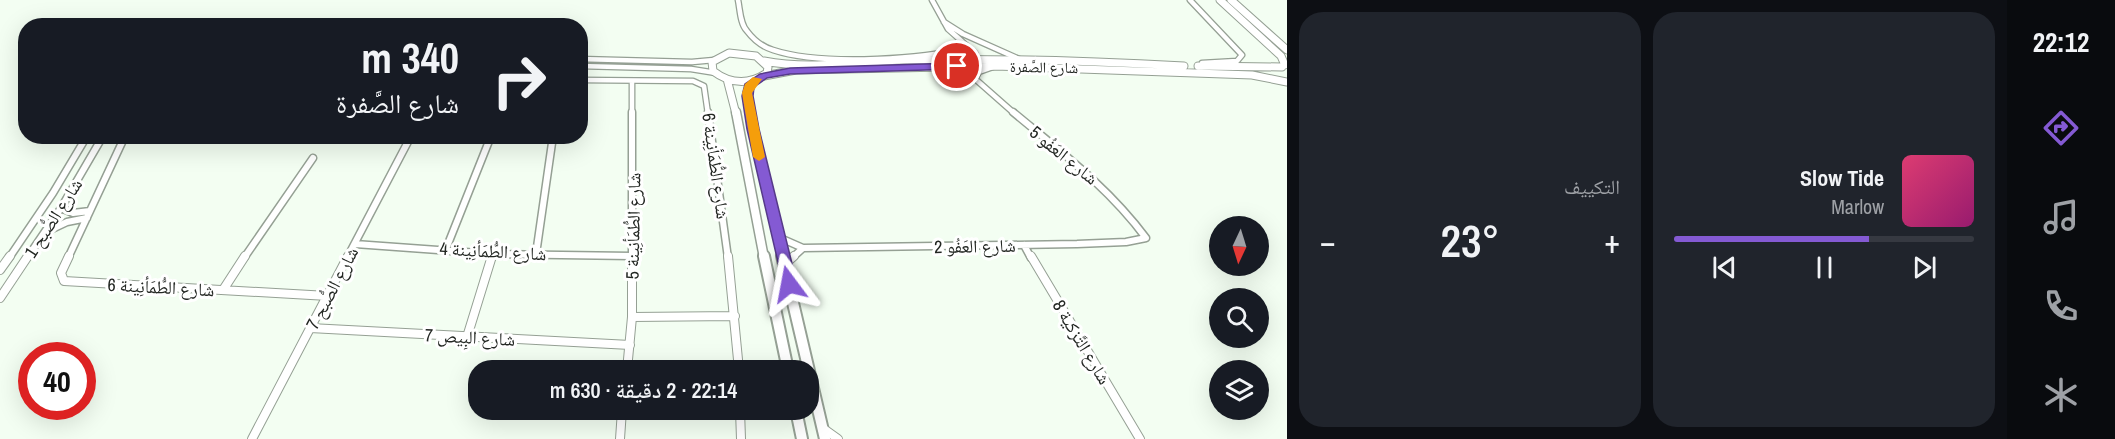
<!DOCTYPE html>
<html lang="ar">
<meta charset="utf-8">
<style>
:root{--surface:#171b24;--page:#20242c;--text:#f1f3f6;--muted:#9ea1a6;--line:#363941;--accent:#845ad3}
body{margin:0;font-family:"Archivo Narrow","Noto Naskh Arabic",sans-serif;background:var(--page);color:var(--text);direction:rtl;height:100vh;display:flex;flex-direction:column;font-size:22px;white-space:nowrap}
*{box-sizing:border-box;margin:0}
p{font-size:20px;color:var(--muted)}
.icon{flex:none;width:33px;height:33px;fill:none;stroke:currentColor;stroke-width:2;stroke-linecap:round;stroke-linejoin:round}
.map{position:relative;flex:1;overflow:hidden;direction:ltr}
.details{display:flex;flex-direction:column;gap:12px;padding:12px;background:#0d0f14;width:720px}
.details>*{flex:none}
.top-card{position:absolute;left:18px;top:18px;width:570px;height:126px;border-radius:24px;box-shadow:0 6px 24px #0002;direction:rtl;background:#171b24;color:var(--text);overflow:hidden}
.needle{width:39px;rotate:184deg}
.controls{position:absolute;left:1209px;top:216px;display:grid;gap:12px}
.controls a{display:grid;place-items:center;width:60px;height:60px;border-radius:50%;background:var(--surface);box-shadow:0 6px 24px #0002;font-size:30px}
.speed{position:absolute;left:18px;top:342px;display:flex;gap:12px;font-size:30px;font-weight:700;text-align:center}
.speed>*{display:grid;place-content:center;width:78px;height:78px;border-radius:50%;background:var(--surface);box-shadow:0 6px 24px #0002;line-height:1}
.speed .limit{border:9px solid #d22;background:#fff;color:#111}
.pin{position:absolute;display:grid;place-items:center;width:51px;height:51px;color:#fff;margin:-26px;border:3px solid #fff;border-radius:50%;box-shadow:0 2px 6px #0007}
.me{position:absolute;width:66px;margin:-33px;rotate:347deg;stroke-linejoin:round;filter:drop-shadow(0 0 4px #0008)}
.turn{display:flex;align-items:center;gap:21px;height:126px;padding:0 30px;font-size:27px}
.turn .icon{width:78px;height:78px;stroke-width:2.5}
.turn b{display:block;font-size:42px;line-height:51px}
.big{font-size:45px;font-weight:600;line-height:1.1}
.details .card{flex:1;display:flex;flex-direction:column;justify-content:center;gap:9px;min-width:0;padding:0 21px;border-radius:24px;background:var(--page)}
.song{display:flex;align-items:center;gap:18px}
.cover{width:72px;height:72px;border-radius:9px;background:linear-gradient(135deg,hsl(340 70% 55%),hsl(320 70% 35%))}
.played{height:6px;border-radius:3px;background:linear-gradient(90deg,var(--accent) 65%,var(--line) 65%)}
.keys{display:flex;justify-content:space-around;direction:ltr}
.heat{display:flex;justify-content:space-between;align-items:center;font-size:33px;direction:ltr}
.details .tiles{flex:1;display:grid;gap:12px;grid-template-columns:repeat(2,1fr)}
.trip{position:absolute;left:468px;top:360px;width:351px;height:60px;border-radius:24px;background:var(--surface);box-shadow:0 6px 24px #0002;font-weight:600;line-height:60px;text-align:center;direction:rtl}
main{display:flex;flex:1;min-height:0}
.tabs{display:flex;flex-direction:column;width:108px;justify-content:space-around;align-items:center;background:#090b0e;color:var(--muted)}
.tabs .icon{width:42px;height:42px}
.tabs .current{color:var(--accent)}
.tabs b{font-size:27px;color:var(--text)}
.map>svg:first-child{display:block}
.lines{fill:none;stroke-linecap:round;stroke-linejoin:round}
.street-far2-casing{stroke:#95a094;stroke-width:7}
.street-far1-casing{stroke:#95a094;stroke-width:9}
.street-casing{stroke:#95a094;stroke-width:10}
.secondary-far2-casing{stroke:#95a094;stroke-width:9}
.secondary-far1-casing{stroke:#95a094;stroke-width:11}
.secondary-casing{stroke:#95a094;stroke-width:14}
.street-far2{stroke:#fff;stroke-width:4.5}
.street-far1{stroke:#fff;stroke-width:6}
.street{stroke:#fff;stroke-width:8}
.secondary-far2{stroke:#fff;stroke-width:7}
.secondary-far1{stroke:#fff;stroke-width:8}
.secondary{stroke:#fff;stroke-width:10}
.route{fill:#845ad3;stroke:#563a89;stroke-width:1.5}
.slow{fill:#f59e0b}
.labels{text-anchor:middle;dominant-baseline:central;stroke-width:6;stroke-linejoin:round;paint-order:stroke}
.far-street-label{font-size:15px;fill:#232723;stroke:#fff}
.street-label{font-size:18px;fill:#232723;stroke:#fff}
</style>
<main>
<nav class="tabs">
<b>22:12</b>
<svg class="icon current" aria-label="directions" viewBox="0 0 24 24"><path d="M12 3l9 9-9 9-9-9zM9 14v-3h6M13 9l2 2-2 2"/></svg>
<svg class="icon" aria-label="music" viewBox="0 0 24 24"><path d="M9 18V5l10-2v13"/><circle cx="6" cy="18" r="3"/><circle cx="16" cy="16" r="3"/></svg>
<svg class="icon" aria-label="phone" viewBox="0 0 24 24"><path d="M5 4h4l2 5-3 2q2 4 5 5l2-3 5 2v4C11 20 4 13 5 4z"/></svg>
<svg class="icon" aria-label="climate" viewBox="0 0 24 24"><path d="M12 3v18M4 7l16 10M4 17L20 7"/></svg>
</nav>
<section class="details">
<div class="tiles">
<div class="card">
<div class="song"><i class="cover"></i><div><b>Slow Tide</b><p>Marlow</p></div></div>
<div class="played"></div>
<div class="keys"><svg class="icon" aria-label="previous" viewBox="0 0 24 24"><path d="M18 5L8 12l10 7zM5 5v14"/></svg><svg class="icon" aria-label="pause" viewBox="0 0 24 24"><path d="M8 5v14M16 5v14"/></svg><svg class="icon" aria-label="next" viewBox="0 0 24 24"><path d="M6 5l10 7-10 7zM19 5v14"/></svg></div>
</div>
<div class="card"><p>التكييف</p>
<div class="heat"><a>−</a><b class="big">23°</b><a>+</a></div>
</div>
</div>
</section>
<div class="map">
<svg width="1287" height="439" viewBox="0 0 1287 439">
<rect width="100%" height="100%" fill="#f3fef2"/>
<g class="lines">
<defs>
<path id="street-far2" d="M738,0C740,9 740,24 747,31C753,39 763,47 773,50C818,65 910,60 957,50L962,43
M932,0L948,29L975,53L977,60
M1190,0L1242,55L1237,61L1202,63V67
M944,22L963,34L1019,59
M580,59L692,62L714,60
M580,66L691,69L716,73
M950,69L973,77L1015,114
M975,79L979,72L993,67
M580,80L693,81L704,86L708,114
M632,81V114"/>
<path id="street-far1" d="M632,112V258
M708,112L728,258
M61,208L73,213L90,211
M48,231L67,222L87,218
M778,237L803,248L1077,244L1126,242L1146,238C1109,188 1061,152 1013,112
M355,244L493,254L632,256
M1024,245L1031,258
M446,249L491,136
M536,254L553,136
M9,258L53,193L87,136
M27,258L61,208L103,136
M68,258L125,136
M244,258L313,158
M347,258L411,136
M492,258L493,254
M792,258L803,248"/>
<path id="street" d="M69,256L61,273L64,281L328,296
M728,256L739,370
M1031,256L1140,439
M785,264L794,256
M0,270L10,256
M223,290L245,256
M0,298L28,256
M632,317L735,316
M310,328L630,345
M467,337L492,256
M627,370L632,317V256
M740,410L741,439
M824,429L838,439
M252,439L348,256
M620,439L622,410"/>
<path id="secondary-far2" d="M1220,0L1281,56L1285,65
M1231,0L1287,50
M729,53L756,56L768,67L767,73C749,85 730,84 713,71L712,62Z
M764,61C811,70 858,61 905,60C998,58 1091,61 1184,66
M1198,66L1282,67
M764,76L796,70L995,66L1252,75L1287,82
M727,79L736,114
M750,114L747,93L755,80"/>
<path id="secondary-far1" d="M736,112L764,258
M750,112L783,258"/>
<path id="secondary" d="M764,256L788,370
M782,256L825,439
M796,410L802,439"/>
</defs>
<use href="#street-far2" class="street-far2-casing"/>
<use href="#street-far1" class="street-far1-casing"/>
<use href="#street" class="street-casing"/>
<use href="#secondary-far2" class="secondary-far2-casing"/>
<use href="#secondary-far1" class="secondary-far1-casing"/>
<use href="#secondary" class="secondary-casing"/>
<use href="#street-far2" class="street-far2"/>
<use href="#street-far1" class="street-far1"/>
<use href="#street" class="street"/>
<use href="#secondary-far2" class="secondary-far2"/>
<use href="#secondary-far1" class="secondary-far1"/>
<use href="#secondary" class="secondary"/>
</g>
<path class="route" d="M957,63L962,66L960,69L790,74L767,78L754,87L753,96L759,129L797,284L795,288H784L747,129L742,96L745,84L760,74L790,68Z"/>
<path class="slow" d="M753,77L762,79L752,93L765,157L759,161L753,157L742,93L745,84Z"/>
<g class="labels">
<g class="far-street-label">
<text transform="translate(1044 67) rotate(1)">شارع الصَّفرة</text>
</g>
<g class="street-label">
<text transform="translate(1064 155) rotate(39)">شارع العَفُو 5</text>
<text transform="translate(716 166) rotate(82)">شارع الطُّمَأنِينة 6</text>
<text transform="translate(53 218) rotate(-57)">شارع الصُّبح 1</text>
<text transform="translate(633 226) rotate(-89)">شارع الطُّمَأنِينة 5</text>
<text transform="translate(975 246) rotate(-1)">شارع العَفُو 2</text>
<text transform="translate(493 251) rotate(3)">شارع الطُّمَأنِينة 4</text>
<text transform="translate(161 287) rotate(3)">شارع الطُّمَأنِينة 6</text>
<text transform="translate(332 288) rotate(-62)">شارع الصُّبح 7</text>
<text transform="translate(470 337) rotate(3)">شارع البِيص 7</text>
<text transform="translate(1082 342) rotate(59)">شارع التَّزكية 8</text>
</g>
</g>
</svg>
<div class="controls">
<a><svg class="needle" viewBox="-14 -14 28 28"><path d="M0-13l5 13h-10z" fill="#e53935"/><path d="M0 13l5-13h-10z" fill="#9ea1a6"/></svg></a>
<a><svg class="icon" aria-label="search" viewBox="0 0 24 24"><circle cx="10" cy="10" r="6"/><path d="M15 15l6 6"/></svg></a>
<a><svg class="icon" aria-label="layers" viewBox="0 0 24 24"><path d="M12 4l9 5-9 5-9-5zM3 14l9 5 9-5"/></svg></a>
</div>
<div class="speed"><div class="limit">40</div></div>
<div class="pin" style="left:957px;top:66px;background:#d93025"><svg class="icon" aria-label="arrive" viewBox="0 0 24 24"><path d="M6 21V4h12l-3 4 3 4H6"/></svg></div>
<svg class="me" style="left:789px;top:284px" viewBox="-20 -20 40 40"><path d="M0-17L14 15 0 8-14 15z" fill="#845ad3" stroke="#fff" stroke-width="4"/></svg>
<div class="trip">22:14 · 2 دقيقة · 630 m</div>
<div class="top-card">
<div class="turn"><svg class="icon" aria-label="right" viewBox="0 0 24 24"><path d="M7 20v-9h11M14 6l5 5-5 5"/></svg><div><b>340 m</b>شارع الصَّفرة</div></div>
</div>
</div>
</main>
